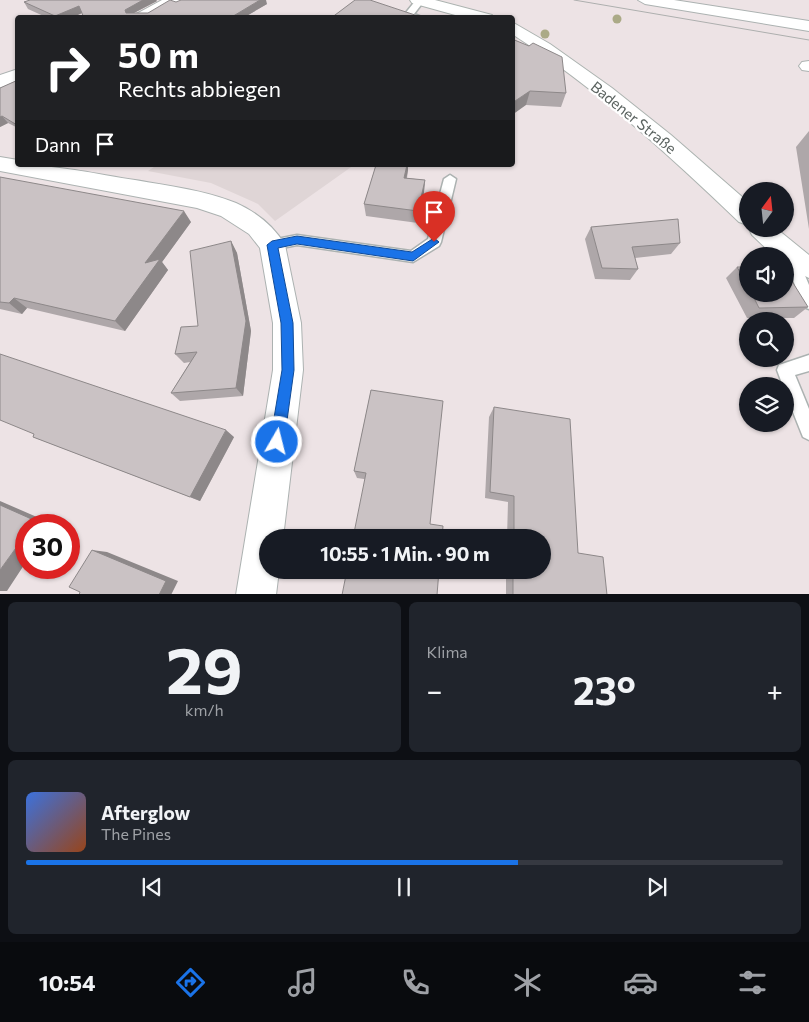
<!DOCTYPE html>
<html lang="de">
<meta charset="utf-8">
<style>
:root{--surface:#171b24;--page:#20242c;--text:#f1f3f6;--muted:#9ea1a6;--line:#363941;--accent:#1a73e8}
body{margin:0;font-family:Commissioner,sans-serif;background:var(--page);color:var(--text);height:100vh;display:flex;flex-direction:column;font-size:19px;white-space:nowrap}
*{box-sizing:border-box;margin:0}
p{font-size:16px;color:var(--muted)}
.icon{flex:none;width:28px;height:28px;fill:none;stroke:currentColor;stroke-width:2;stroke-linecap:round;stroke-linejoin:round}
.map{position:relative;height:594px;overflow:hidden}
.sheet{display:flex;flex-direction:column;gap:8px;padding:8px;background:#0d0f14;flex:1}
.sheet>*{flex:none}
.top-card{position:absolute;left:15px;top:15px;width:500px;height:152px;border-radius:5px;box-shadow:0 1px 4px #0004;background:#202124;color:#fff;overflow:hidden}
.needle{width:32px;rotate:15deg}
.fabs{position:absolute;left:739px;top:182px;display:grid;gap:10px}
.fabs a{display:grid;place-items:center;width:55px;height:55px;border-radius:50%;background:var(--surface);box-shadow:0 1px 4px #0004;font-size:25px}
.speed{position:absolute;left:15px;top:514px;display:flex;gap:10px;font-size:25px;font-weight:700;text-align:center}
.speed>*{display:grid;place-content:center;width:65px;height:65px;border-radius:50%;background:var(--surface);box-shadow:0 1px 4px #0004;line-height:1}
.speed .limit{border:8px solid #d22;background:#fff;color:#111}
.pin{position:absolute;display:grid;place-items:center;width:42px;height:42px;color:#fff;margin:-51px -21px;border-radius:50% 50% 50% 0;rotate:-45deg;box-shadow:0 0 5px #0007}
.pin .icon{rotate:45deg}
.me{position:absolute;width:55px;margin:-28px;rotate:8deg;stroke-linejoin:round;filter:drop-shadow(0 0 4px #0008)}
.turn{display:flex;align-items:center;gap:18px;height:105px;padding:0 20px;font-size:22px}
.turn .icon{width:65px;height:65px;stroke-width:2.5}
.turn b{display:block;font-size:35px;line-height:42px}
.then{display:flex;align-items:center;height:48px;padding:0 20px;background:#0003;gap:10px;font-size:19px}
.big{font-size:38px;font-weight:700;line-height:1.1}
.sheet .tile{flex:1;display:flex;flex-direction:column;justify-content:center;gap:8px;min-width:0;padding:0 18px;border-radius:8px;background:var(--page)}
.sheet .dial{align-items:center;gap:0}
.dial b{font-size:65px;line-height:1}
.song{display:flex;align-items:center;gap:15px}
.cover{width:60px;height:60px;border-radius:8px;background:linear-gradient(135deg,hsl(220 70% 55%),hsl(20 70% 35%))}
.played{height:5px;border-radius:2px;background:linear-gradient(90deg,var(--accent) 65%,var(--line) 65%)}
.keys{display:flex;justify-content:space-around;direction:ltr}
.heat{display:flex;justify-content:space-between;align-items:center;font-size:28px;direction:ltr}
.sheet .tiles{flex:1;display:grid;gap:8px;grid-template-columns:1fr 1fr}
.tile:last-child{grid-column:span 2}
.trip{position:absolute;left:259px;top:529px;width:292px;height:50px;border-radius:25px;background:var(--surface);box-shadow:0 1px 4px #0004;font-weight:700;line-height:50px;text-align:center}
.menu{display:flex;height:80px;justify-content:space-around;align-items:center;background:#090b0e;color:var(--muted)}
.menu .icon{width:35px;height:35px}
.menu .current{color:var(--accent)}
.menu b{font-size:22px;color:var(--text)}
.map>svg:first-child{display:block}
.education{fill:#dfd5d6}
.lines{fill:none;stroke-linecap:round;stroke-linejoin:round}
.lane-casing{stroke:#acb2b1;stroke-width:3}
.street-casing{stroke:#acb2b1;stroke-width:2}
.secondary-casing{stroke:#acb3b0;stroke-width:2}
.lane{fill:#fff;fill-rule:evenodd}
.street{fill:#fff;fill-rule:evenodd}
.secondary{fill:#fff;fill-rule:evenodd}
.tram{stroke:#adafae;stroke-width:1}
.tree{fill:#abaa87}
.wall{fill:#aea7a9}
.shaded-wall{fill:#8d8889}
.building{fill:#cac2c4;stroke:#8d8889}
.route{fill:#1a73e8;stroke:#114b97}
.labels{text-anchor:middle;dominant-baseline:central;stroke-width:4.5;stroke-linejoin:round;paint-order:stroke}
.far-street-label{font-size:15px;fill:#5b6360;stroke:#fff}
</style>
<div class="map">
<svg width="809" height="595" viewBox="0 0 809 595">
<rect width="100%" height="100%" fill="#ede3e5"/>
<path class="education" d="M157,165H354L275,221L258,204L211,183L148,171Z"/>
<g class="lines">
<defs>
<path id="lane" d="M416,0L424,1L414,14L424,18L405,17L404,15Z
M450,175L456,179L441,242L439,246L413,262L297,245L272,250L265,245L267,241L297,235L411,251L428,239L444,179Z
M790,251L795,252L809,285V309L804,307L801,303L785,256H783L785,252Z
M809,355V371L795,375L809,409V440L803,437L785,392V386H783L777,370L779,365Z"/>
<path id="street" d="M162,0H181L150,18H129Z
M638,0H674L809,21V31L645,4Z
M809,61V71L802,70L799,66L802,62Z
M18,69V81L0,88V75Z
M0,157L18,160V165C57,165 96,174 135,180C169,186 204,190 236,203C256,212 274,226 285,245L301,323L303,370L283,538H268V570H279L276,595H236L273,370V323L260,248L249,234L221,216L197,208L0,171Z"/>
<path id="secondary" d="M410,0H435L492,15L494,18H466L412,3Z
M512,22L550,44L612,88L671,135L748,202V225L739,222C668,154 596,88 512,34Z
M749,229H777L809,255V278L785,266V256H774L752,235Z"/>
</defs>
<use href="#lane" class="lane-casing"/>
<use href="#street" class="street-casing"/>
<use href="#secondary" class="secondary-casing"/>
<use href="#lane" class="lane"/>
<use href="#street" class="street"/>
<use href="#secondary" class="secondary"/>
<path class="tram" d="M574,0L809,40"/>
</g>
<g class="tree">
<circle cx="617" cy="19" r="4.5"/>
<circle cx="545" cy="34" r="4.5"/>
</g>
<path class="wall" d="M30,0H156L157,1L134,13H148L176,2L267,4L243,18L82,13L71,18H48L28,9L24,2Z
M512,39L566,93L561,107L526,105Z
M18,80V128L8,123L0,127V88Z
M809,131V229L796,147Z
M376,165H408V170L407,178L425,180L424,192L418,223L366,216L364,204Z
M0,177L191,222L162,262L168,270L125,331L27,308L22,314L0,309Z
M591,227L680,243L671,254L635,258L638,269L630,280L595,279L585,239Z
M231,241L237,253L251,331L243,396L180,401L171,393L190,362L184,363L175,354L198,326Z
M737,267H748V294H785L808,307L794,318H747L726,278Z
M371,390L430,524L442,538L364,479L357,478L354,471Z
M494,407L578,553L607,595H506V570H542V538H507L508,502L485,498L489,417Z
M33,437H234L200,501Z"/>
<path class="shaded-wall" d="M143,0H156L157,1L128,16L126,13L125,10Z
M260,0H266L267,4L243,18H230Z
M79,6L82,13L71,18H56L55,16Z
M530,91L526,105L512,115V103Z
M2,116L8,123L0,127V117Z
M407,165H408V170L404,190V178Z
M425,180L424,192L418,223V211Z
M184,211L191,222L162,262L168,270L125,331L115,321L145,263Z
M231,241L237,253L251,331L243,396L236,388Z
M14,298L27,308L22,314L9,303Z
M226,430L234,437L200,501L190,497Z
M0,501L53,524L52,525H32L0,505Z
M26,534V562L7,591H0V570Z
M92,550L107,552L178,581L171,595H159Z"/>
<path class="building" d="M30,0H143L125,10L126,13H148L170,0L176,2L181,0H260L230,18H84L79,6L55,16L24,2Z
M355,0H370L424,18H331Z
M512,39L529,46L533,43L562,57L566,93L530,91L512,103Z
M18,80V125H17L2,116L0,117V88Z
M376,165H407L404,178L425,180L418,211L364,204Z
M0,177L184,211L145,263L160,259L115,321L14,298L9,303L0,302Z
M678,219L680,243L632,247L638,269L602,268L591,227Z
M231,241L246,321L236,388L171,393L197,352L175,354L181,327L198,326L190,251Z
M737,267H748V286Z
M785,270L808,307L759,308L752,294H785Z
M0,354L226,430L190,497L33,437L34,434L0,420Z
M371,390L443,401L430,524L443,526L442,538H353L366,473L354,471Z
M494,407L570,419L578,553L603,557L607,595H513V570H542V538H514V496L490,492Z
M0,505L36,521L32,525H26V534L0,570Z
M92,550L166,581L159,595H79L80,592L69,587Z
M347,570H439L437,595H342Z"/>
<path class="route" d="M297,236L412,252L434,238L439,242L413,261L297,244L278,248L293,323L294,370L284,442L282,446L277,448L272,446L270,442L282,370L281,323L267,245L272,241Z"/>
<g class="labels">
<g class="far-street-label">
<text transform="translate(634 117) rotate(39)">Badener Straße</text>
</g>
</g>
</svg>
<div class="fabs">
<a><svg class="needle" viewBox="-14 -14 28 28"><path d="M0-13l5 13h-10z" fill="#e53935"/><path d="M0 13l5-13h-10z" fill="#9ea1a6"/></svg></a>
<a><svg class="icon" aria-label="sound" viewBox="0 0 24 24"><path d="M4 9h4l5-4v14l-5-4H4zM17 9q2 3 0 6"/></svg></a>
<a><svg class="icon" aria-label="search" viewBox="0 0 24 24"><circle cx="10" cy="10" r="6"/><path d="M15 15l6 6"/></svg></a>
<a><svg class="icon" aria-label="layers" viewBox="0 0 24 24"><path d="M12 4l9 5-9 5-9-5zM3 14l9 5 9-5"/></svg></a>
</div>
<div class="speed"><div class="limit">30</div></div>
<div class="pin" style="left:434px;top:242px;background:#d93025"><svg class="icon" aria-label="arrive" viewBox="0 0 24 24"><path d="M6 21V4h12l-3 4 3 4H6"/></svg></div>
<svg class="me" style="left:277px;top:442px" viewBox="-20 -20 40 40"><circle r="17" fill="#1a73e8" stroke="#fff" stroke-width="3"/><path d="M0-11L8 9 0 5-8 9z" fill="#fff"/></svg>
<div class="trip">10:55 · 1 Min. · 90 m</div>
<div class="top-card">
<div class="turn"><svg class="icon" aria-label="right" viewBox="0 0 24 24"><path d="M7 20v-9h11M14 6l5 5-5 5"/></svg><div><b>50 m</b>Rechts abbiegen</div></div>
<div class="then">Dann<svg class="icon" aria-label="arrive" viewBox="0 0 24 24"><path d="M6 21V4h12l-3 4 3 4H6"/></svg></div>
</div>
</div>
<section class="sheet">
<div class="tiles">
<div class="tile dial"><b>29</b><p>km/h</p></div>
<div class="tile"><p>Klima</p>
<div class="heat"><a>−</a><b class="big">23°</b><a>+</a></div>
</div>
<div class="tile">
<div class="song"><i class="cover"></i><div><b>Afterglow</b><p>The Pines</p></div></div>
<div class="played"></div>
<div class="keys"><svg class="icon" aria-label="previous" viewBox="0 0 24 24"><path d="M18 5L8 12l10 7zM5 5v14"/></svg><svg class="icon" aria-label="pause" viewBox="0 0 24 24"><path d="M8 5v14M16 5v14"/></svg><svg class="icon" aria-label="next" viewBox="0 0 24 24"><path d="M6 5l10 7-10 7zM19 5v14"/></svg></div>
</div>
</div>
</section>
<nav class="menu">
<b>10:54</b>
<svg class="icon current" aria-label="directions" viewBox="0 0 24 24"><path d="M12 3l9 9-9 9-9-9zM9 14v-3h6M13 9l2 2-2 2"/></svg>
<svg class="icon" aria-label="music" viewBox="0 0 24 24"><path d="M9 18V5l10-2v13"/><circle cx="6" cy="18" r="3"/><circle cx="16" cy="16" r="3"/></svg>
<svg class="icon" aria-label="phone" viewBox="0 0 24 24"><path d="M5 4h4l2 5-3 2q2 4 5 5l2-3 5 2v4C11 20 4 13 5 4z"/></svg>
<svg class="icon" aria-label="climate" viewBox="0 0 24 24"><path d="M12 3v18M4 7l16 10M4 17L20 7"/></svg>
<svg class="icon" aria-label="car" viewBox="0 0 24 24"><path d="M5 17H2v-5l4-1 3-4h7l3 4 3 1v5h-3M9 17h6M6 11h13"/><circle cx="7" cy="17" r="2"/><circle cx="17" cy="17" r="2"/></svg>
<svg class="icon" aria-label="filters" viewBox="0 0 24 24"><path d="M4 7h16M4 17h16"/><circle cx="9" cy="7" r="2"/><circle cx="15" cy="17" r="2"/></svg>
</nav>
